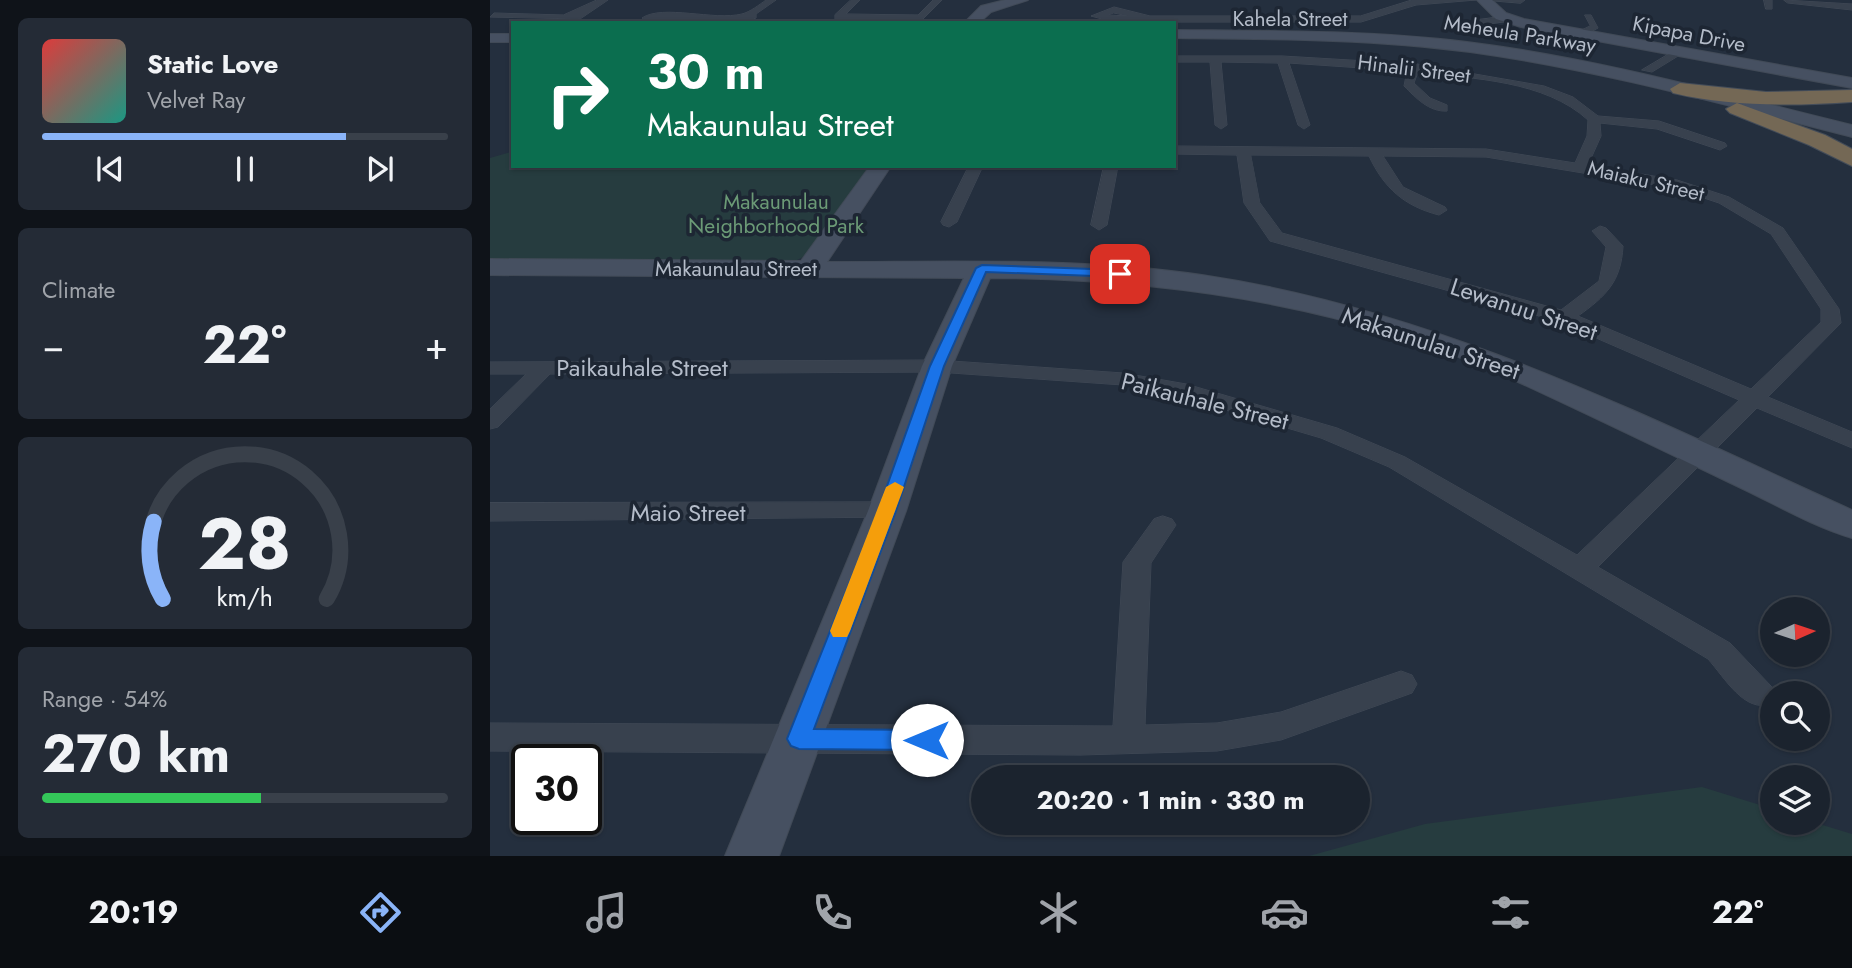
<!DOCTYPE html>
<meta charset="utf-8">
<style>
:root{--surface:#1b232e;--page:#242b36;--text:#f1f3f6;--muted:#a0a4aa;--line:#39404a;--accent:#8ab4f8}
body{margin:0;font-family:Jost,sans-serif;background:var(--page);color:var(--text);height:100vh;display:flex;flex-direction:column;font-size:26px;white-space:nowrap}
*{box-sizing:border-box;margin:0}
p{font-size:23px;color:var(--muted)}
.icon{flex:none;width:38px;height:38px;fill:none;stroke:currentColor;stroke-width:2;stroke-linecap:round;stroke-linejoin:round}
.map{position:relative;flex:1;overflow:hidden}
.sheet{display:flex;flex-direction:column;gap:18px;padding:18px;background:#0f1319;width:490px}
.sheet>*{flex:none}
.banner{position:absolute;left:21px;top:21px;width:665px;height:147px;border-radius:0px;box-shadow:0 2px 5px #0004,0 0 0 2px var(--line);background:#0b6e4f;color:#fff;overflow:hidden}
.needle{width:46px;rotate:87deg}
.controls{position:absolute;left:1270px;top:597px;display:grid;gap:14px}
.controls a{display:grid;place-items:center;width:70px;height:70px;border-radius:50%;background:var(--surface);box-shadow:0 2px 5px #0004,0 0 0 2px var(--line);font-size:35px}
.speed{position:absolute;left:21px;top:744px;display:flex;gap:14px;font-size:35px;font-weight:700;text-align:center}
.speed>*{display:grid;place-content:center;width:91px;height:91px;border-radius:50%;background:var(--surface);box-shadow:0 2px 5px #0004,0 0 0 2px var(--line);line-height:1}
.speed .limit{border:4px solid #111;border-radius:10px;background:#fff;color:#111}
.pin{position:absolute;display:grid;place-items:center;width:60px;height:60px;color:#fff;margin:-30px;border-radius:14px;box-shadow:0 4px 10px #0006}
.me{position:absolute;width:77px;margin:-38px;rotate:270deg;stroke-linejoin:round;filter:drop-shadow(0 0 5px #0008)}
.turn{display:flex;align-items:center;gap:24px;height:147px;padding:0 21px;font-size:32px}
.turn .icon{width:91px;height:91px;stroke-width:2.5}
.turn b{display:block;font-size:49px;line-height:60px}
.big{font-size:52px;font-weight:700;line-height:1.1}
.sheet .card{flex:1;display:flex;flex-direction:column;justify-content:center;gap:10px;min-width:0;padding:0 24px;border-radius:10px;background:var(--page)}
.sheet .dial{align-items:center;gap:0}
.dial svg{height:182px;overflow:visible;fill:none;stroke:var(--line);stroke-width:7;stroke-linecap:round;text-anchor:middle}
.dial text{fill:var(--text);stroke:none}
.song{display:flex;align-items:center;gap:21px}
.cover{width:84px;height:84px;border-radius:10px;background:linear-gradient(135deg,hsl(0 70% 55%),hsl(170 70% 35%))}
.played{height:7px;border-radius:4px;background:linear-gradient(90deg,var(--accent) 75%,var(--line) 75%)}
.keys{display:flex;justify-content:space-around;direction:ltr}
.heat{display:flex;justify-content:space-between;align-items:center;font-size:38px;direction:ltr}
.charge{height:10px;border-radius:5px;background:linear-gradient(90deg,#34c759 54%,var(--line) 0)}
.trip{position:absolute;left:481px;top:765px;width:399px;height:70px;border-radius:35px;background:var(--surface);box-shadow:0 2px 5px #0004,0 0 0 2px var(--line);font-weight:700;line-height:70px;text-align:center}
.tabs{display:flex;height:112px;justify-content:space-around;align-items:center;background:#0b0e12;color:var(--muted)}
.tabs .icon{width:49px;height:49px}
.tabs .current{color:var(--accent)}
.tabs b{font-size:32px;color:var(--text)}
main{display:flex;flex:1;min-height:0}
.map>svg:first-child{display:block}
.green{fill:#263c3f}
.lines{fill:none;stroke-linecap:round;stroke-linejoin:round}
.street-casing{stroke:#414a57;stroke-width:1}
.secondary-casing{stroke:#414a57;stroke-width:2}
.highway-casing{stroke:#434c59;stroke-width:2}
.street{fill:#38414e;fill-rule:evenodd}
.secondary{fill:#465061;fill-rule:evenodd}
.highway{fill:#746855;fill-rule:evenodd}
.route{fill:#1a73e8;stroke:#114b97;stroke-width:2}
.slow{fill:#f59e0b}
.labels{text-anchor:middle;dominant-baseline:central;stroke-width:7;stroke-linejoin:round;paint-order:stroke}
.far-street-label{font-size:21px;fill:#b4bcc9;stroke:#1d2633}
.far-park-label{font-size:21px;fill:#6b9a76;stroke:#1d2633}
.street-label{font-size:24px;fill:#b4bcc9;stroke:#1d2633}
</style>
<main>
<section class="sheet">
<div class="card">
<div class="song"><i class="cover"></i><div><b>Static Love</b><p>Velvet Ray</p></div></div>
<div class="played"></div>
<div class="keys"><svg class="icon" aria-label="previous" viewBox="0 0 24 24"><path d="M18 5L8 12l10 7zM5 5v14"/></svg><svg class="icon" aria-label="pause" viewBox="0 0 24 24"><path d="M8 5v14M16 5v14"/></svg><svg class="icon" aria-label="next" viewBox="0 0 24 24"><path d="M6 5l10 7-10 7zM19 5v14"/></svg></div>
</div>
<div class="card"><p>Climate</p>
<div class="heat"><a>−</a><b class="big">22°</b><a>+</a></div>
</div>
<div class="card dial"><svg viewBox="0 0 100 80">
<path d="M14 69A42 42 0 1 1 86 69"/>
<path d="M14 69A42 42 0 0 1 10 35" stroke="#8ab4f8"/>
<text x="50" y="56" font-size="32" font-weight="700">28</text>
<text x="50" y="72" font-size="11">km/h</text>
</svg></div>
<div class="card"><p>Range · 54%</p><b class="big">270 km</b><div class="charge"></div></div>
</section>
<div class="map">
<svg width="1362" height="856" viewBox="0 0 1362 856">
<rect width="100%" height="100%" fill="#242f3e"/>
<path class="green" d="M21,152L23,166H379L317,255L307,260L0,261V158Z
M1212,787L1283,809V822L1326,823L1362,834V856H819L935,824Z"/>
<g class="lines">
<defs>
<path id="street" d="M107,0H118L90,19L0,17L4,13L73,15Z
M276,0H286L266,14V18L250,23L157,21L152,18C173,4 224,21 252,14C260,12 269,5 276,0Z
M361,0H370L356,14L428,15L443,0H452L431,21L345,19V15Z
M922,0H986L926,5L871,22H623L601,16L624,7L660,16H870ZM624,13L638,16L618,15Z
M993,0H1035L1031,3Z
M1274,0H1282V9H1276Z
M1294,0L1362,4V10L1298,3Z
M1095,15H1101L1108,28L1070,48H1062V44L1100,26Z
M1018,16L1021,21L991,25L977,31L972,28L986,20Z
M1184,51L1193,53L1162,72L1152,70Z
M684,56H792L927,64L1054,86L1083,97L1108,116L1169,121L1235,143L1237,146L1230,150L1167,129L1110,123L1111,136L1098,165L1187,180L1239,197L1293,228L1349,309L1351,323L1278,397L1362,432V448L1267,408L1108,567L1240,643L1281,686L1285,693L1281,704C1254,713 1235,678 1218,659L899,467L831,438L685,395L633,385L447,372L60,374L8,427L0,429V409L36,374H0V362L447,360L633,373L696,384L847,428L915,457L1087,555L1249,400L1067,321L780,241L754,203L747,155L684,154V146L996,149L1085,163L1097,136L1098,120C1054,80 984,79 928,72L924,83L940,98L957,105V111C939,112 926,98 914,86L917,71L799,63L820,125L814,129L808,125L788,63L731,62L737,125L731,129L725,125L720,62H684ZM761,155L879,156C894,188 914,206 949,215L957,210L955,207L913,187L893,156L996,157L1184,188L1229,203L1281,234L1331,309V322L1261,389L1088,316C1116,296 1131,282 1133,246L1116,228L1110,226L1102,231L1116,247L1109,281L1071,310L792,233L770,203Z
M479,166H493L467,222L459,227L453,225L451,222Z
M614,166H628L617,225L609,230L601,225Z
M397,502L406,505L410,511L406,517L0,521V503Z
M673,516L682,519L686,525L661,563L655,725L727,723L791,712L911,671L922,675L927,684L922,693L791,740L727,751L590,755L0,751V723L623,726L633,562L664,519Z"/>
<path id="secondary" d="M515,0H538L501,12L489,23H474L491,6Z
M987,0H1002L1016,13L1034,19L1362,78V88L1031,27L1006,19Z
M684,30C782,31 880,30 977,42C1107,58 1235,94 1362,125V137C1235,105 1110,70 980,52C882,39 783,39 684,38Z
M0,34H23V42H0Z
M380,166H401L337,262C462,262 588,257 712,275C947,310 1148,413 1362,510V538C1324,527 1287,505 1251,488C1176,452 1102,416 1026,381C862,306 679,279 500,278L462,366L416,511L289,856H235L378,511L432,366L474,278L0,275V259L311,261Z"/>
<path id="highway" d="M1190,83L1276,92L1362,90V102C1304,106 1240,107 1183,93L1180,89Z
M1247,103L1335,135L1362,149V166L1319,145L1240,113L1236,109Z"/>
</defs>
<use href="#street" class="street-casing"/>
<use href="#secondary" class="secondary-casing"/>
<use href="#highway" class="highway-casing"/>
<use href="#street" class="street"/>
<use href="#secondary" class="secondary"/>
<use href="#highway" class="highway"/>
</g>
<path class="route" d="M492,265L630,270L636,274L630,277L496,272L454,366L406,511L324,729L437,730L445,732L448,740L445,747L437,750L309,749L301,746L297,739L388,511L440,366L486,268Z"/>
<path class="slow" d="M405,482L414,487L360,631L357,637H343L340,631L396,487Z"/>
<g class="labels">
<g class="far-street-label">
<text x="800" y="19">Kahela Street</text>
<text transform="translate(1030 34) rotate(9)">Meheula Parkway</text>
<text transform="translate(1199 34) rotate(11)">Kipapa Drive</text>
<text transform="translate(924 69) rotate(7)">Hinalii Street</text>
<text transform="translate(1156 181) rotate(13)">Maiaku Street</text>
<text x="246" y="269">Makaunulau Street</text>
</g>
<g class="far-park-label">
<text x="286" y="202">Makaunulau<tspan x="286" dy="24">Neighborhood Park</tspan></text>
</g>
<g class="street-label">
<text transform="translate(1034 309) rotate(18)">Lewanuu Street</text>
<text transform="translate(941 343) rotate(18)">Makaunulau Street</text>
<text x="152" y="367">Paikauhale Street</text>
<text transform="translate(715 401) rotate(14)">Paikauhale Street</text>
<text x="198" y="512">Maio Street</text>
</g>
</g>
</svg>
<div class="controls">
<a><svg class="needle" viewBox="-14 -14 28 28"><path d="M0-13l5 13h-10z" fill="#e53935"/><path d="M0 13l5-13h-10z" fill="#a0a4aa"/></svg></a>
<a><svg class="icon" aria-label="search" viewBox="0 0 24 24"><circle cx="10" cy="10" r="6"/><path d="M15 15l6 6"/></svg></a>
<a><svg class="icon" aria-label="layers" viewBox="0 0 24 24"><path d="M12 4l9 5-9 5-9-5zM3 14l9 5 9-5"/></svg></a>
</div>
<div class="speed"><div class="limit">30</div></div>
<div class="pin" style="left:630px;top:274px;background:#d93025"><svg class="icon" aria-label="arrive" viewBox="0 0 24 24"><path d="M6 21V4h12l-3 4 3 4H6"/></svg></div>
<svg class="me" style="left:437px;top:740px" viewBox="-20 -20 40 40"><circle r="19" fill="#fff"/><path d="M0-13L10 11 0 6-10 11z" fill="#1a73e8"/></svg>
<div class="trip">20:20 · 1 min · 330 m</div>
<div class="banner">
<div class="turn"><svg class="icon" aria-label="right" viewBox="0 0 24 24"><path d="M7 20v-9h11M14 6l5 5-5 5"/></svg><div><b>30 m</b>Makaunulau Street</div></div>
</div>
</div>
</main>
<nav class="tabs">
<b>20:19</b>
<svg class="icon current" aria-label="directions" viewBox="0 0 24 24"><path d="M12 3l9 9-9 9-9-9zM9 14v-3h6M13 9l2 2-2 2"/></svg>
<svg class="icon" aria-label="music" viewBox="0 0 24 24"><path d="M9 18V5l10-2v13"/><circle cx="6" cy="18" r="3"/><circle cx="16" cy="16" r="3"/></svg>
<svg class="icon" aria-label="phone" viewBox="0 0 24 24"><path d="M5 4h4l2 5-3 2q2 4 5 5l2-3 5 2v4C11 20 4 13 5 4z"/></svg>
<svg class="icon" aria-label="climate" viewBox="0 0 24 24"><path d="M12 3v18M4 7l16 10M4 17L20 7"/></svg>
<svg class="icon" aria-label="car" viewBox="0 0 24 24"><path d="M5 17H2v-5l4-1 3-4h7l3 4 3 1v5h-3M9 17h6M6 11h13"/><circle cx="7" cy="17" r="2"/><circle cx="17" cy="17" r="2"/></svg>
<svg class="icon" aria-label="filters" viewBox="0 0 24 24"><path d="M4 7h16M4 17h16"/><circle cx="9" cy="7" r="2"/><circle cx="15" cy="17" r="2"/></svg>
<b>22°</b>
</nav>
